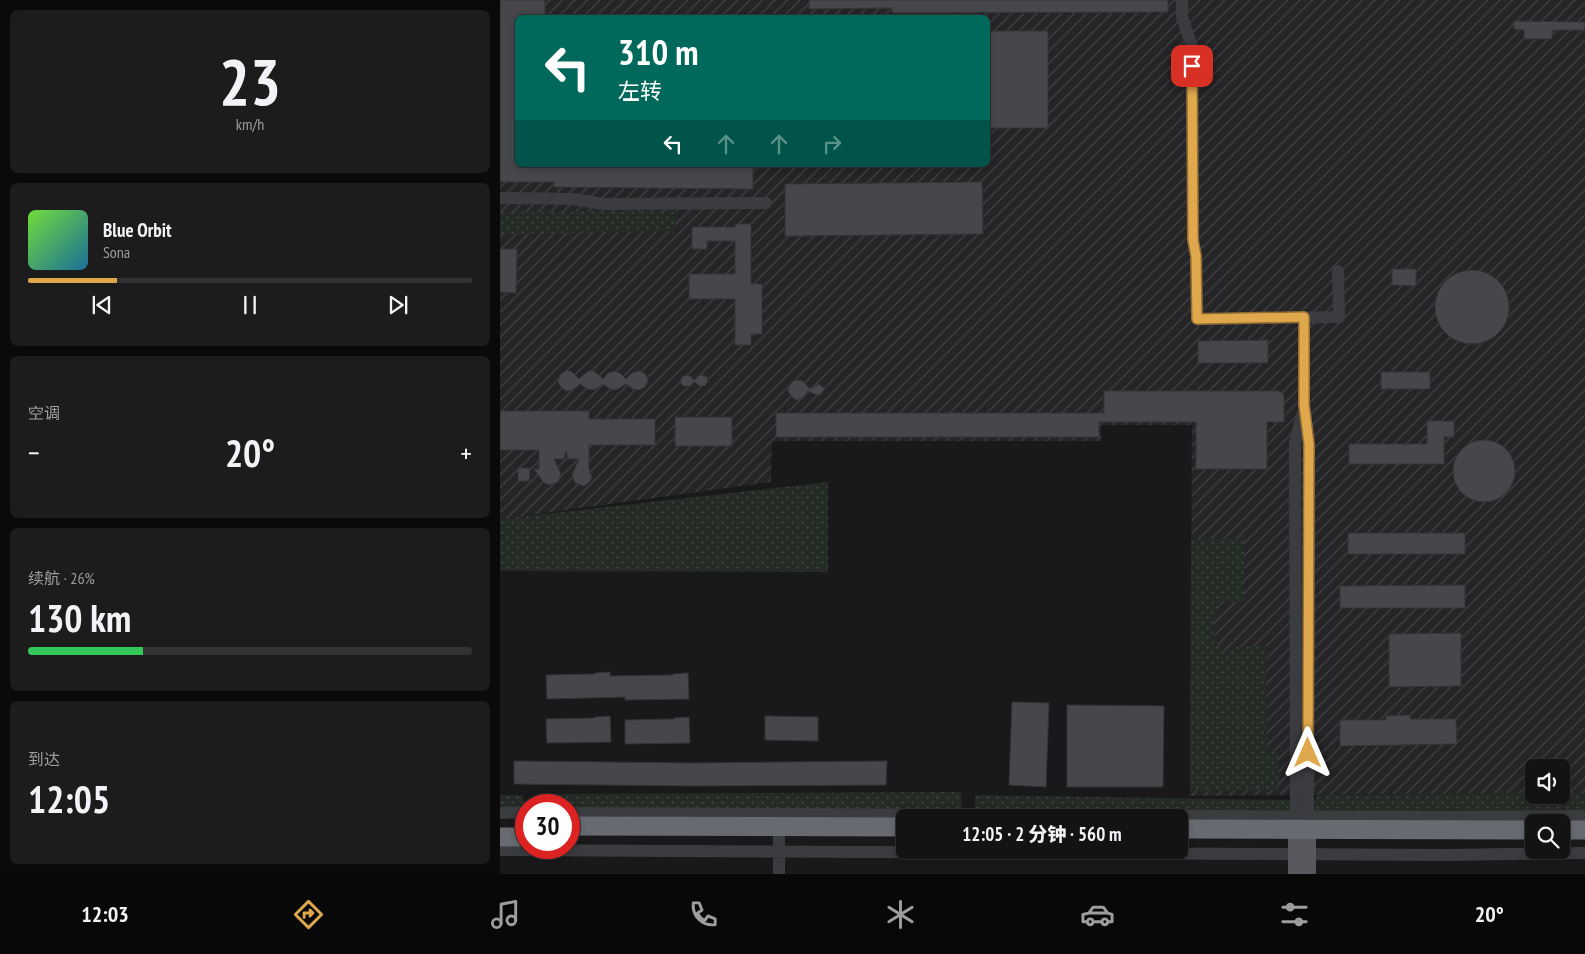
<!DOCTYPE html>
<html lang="zh">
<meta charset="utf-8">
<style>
:root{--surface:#131314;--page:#1c1c1d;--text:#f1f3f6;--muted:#9d9ea0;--line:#323234;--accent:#e0a84c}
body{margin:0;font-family:"PT Sans Narrow","Noto Sans SC",sans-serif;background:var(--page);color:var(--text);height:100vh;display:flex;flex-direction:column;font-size:19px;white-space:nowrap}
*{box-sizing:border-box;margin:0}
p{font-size:16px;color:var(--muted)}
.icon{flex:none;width:28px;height:28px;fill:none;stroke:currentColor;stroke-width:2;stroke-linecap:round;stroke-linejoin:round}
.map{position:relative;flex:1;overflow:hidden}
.sheet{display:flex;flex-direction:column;gap:10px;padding:10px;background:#0a0a0b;width:500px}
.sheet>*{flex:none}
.guide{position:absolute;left:15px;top:15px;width:475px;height:152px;border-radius:8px;box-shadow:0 2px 8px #0003,0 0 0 1px var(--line);background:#00695c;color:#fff;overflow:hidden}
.fabs{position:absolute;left:1025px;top:759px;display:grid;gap:10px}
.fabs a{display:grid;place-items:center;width:45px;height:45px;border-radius:8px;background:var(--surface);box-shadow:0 2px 8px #0003,0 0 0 1px var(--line);font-size:25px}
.speed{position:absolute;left:15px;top:794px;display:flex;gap:10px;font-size:25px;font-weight:700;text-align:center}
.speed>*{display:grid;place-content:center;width:65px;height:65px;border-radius:50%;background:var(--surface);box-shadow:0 2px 8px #0003,0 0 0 1px var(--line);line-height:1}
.speed .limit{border:8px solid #d22;background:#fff;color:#111}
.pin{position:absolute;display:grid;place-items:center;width:42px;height:42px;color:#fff;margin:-21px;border-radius:10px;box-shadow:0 2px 8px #0006}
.me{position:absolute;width:55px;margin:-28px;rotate:0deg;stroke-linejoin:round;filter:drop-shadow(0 0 4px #0008)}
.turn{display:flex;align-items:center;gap:18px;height:105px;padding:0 20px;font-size:22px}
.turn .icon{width:65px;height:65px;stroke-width:2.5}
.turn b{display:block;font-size:35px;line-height:42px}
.lanes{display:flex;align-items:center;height:48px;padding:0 20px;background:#0003;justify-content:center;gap:25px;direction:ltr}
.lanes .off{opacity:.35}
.big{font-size:38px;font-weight:800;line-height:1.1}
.sheet .card{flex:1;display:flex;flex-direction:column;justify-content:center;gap:8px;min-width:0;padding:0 18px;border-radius:8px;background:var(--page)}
.sheet .dial{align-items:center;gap:0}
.dial b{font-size:65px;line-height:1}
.song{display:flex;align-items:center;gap:15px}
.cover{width:60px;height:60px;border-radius:8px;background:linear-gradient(135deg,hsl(100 70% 55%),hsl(200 70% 35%))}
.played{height:5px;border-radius:2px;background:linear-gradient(90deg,var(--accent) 20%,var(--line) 20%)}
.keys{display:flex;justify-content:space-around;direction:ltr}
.heat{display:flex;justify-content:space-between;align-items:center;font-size:28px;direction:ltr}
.charge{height:8px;border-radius:4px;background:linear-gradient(90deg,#34c759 26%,var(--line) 0)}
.trip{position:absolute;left:396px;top:809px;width:292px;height:50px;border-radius:8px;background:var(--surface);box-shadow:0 2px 8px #0003,0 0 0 1px var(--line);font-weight:800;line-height:50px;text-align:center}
.tabs{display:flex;height:80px;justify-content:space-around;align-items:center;background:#080808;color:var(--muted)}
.tabs .icon{width:35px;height:35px}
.tabs .on{color:var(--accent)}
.tabs b{font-size:22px;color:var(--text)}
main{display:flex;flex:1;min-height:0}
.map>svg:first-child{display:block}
.industrial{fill:url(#industrial-furrows);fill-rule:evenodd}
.grass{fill:url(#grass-dots)}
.building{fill:#46474b;stroke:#333437}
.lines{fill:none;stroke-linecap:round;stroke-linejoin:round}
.minor{stroke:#3b3c40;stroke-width:12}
.major{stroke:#57595e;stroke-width:16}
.highway{stroke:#676a70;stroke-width:19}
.route-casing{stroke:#926d31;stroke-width:12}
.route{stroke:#e0a84c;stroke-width:9}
</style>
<main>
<section class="sheet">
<div class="card dial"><b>23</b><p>km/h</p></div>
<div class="card">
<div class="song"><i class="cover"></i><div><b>Blue Orbit</b><p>Sona</p></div></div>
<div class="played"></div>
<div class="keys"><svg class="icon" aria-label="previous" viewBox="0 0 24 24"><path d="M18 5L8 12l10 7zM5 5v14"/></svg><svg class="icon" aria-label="pause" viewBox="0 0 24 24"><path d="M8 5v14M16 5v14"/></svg><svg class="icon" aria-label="next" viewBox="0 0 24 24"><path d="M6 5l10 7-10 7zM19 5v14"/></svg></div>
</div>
<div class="card"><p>空调</p>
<div class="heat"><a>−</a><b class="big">20°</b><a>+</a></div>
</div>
<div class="card"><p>续航 · 26%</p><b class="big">130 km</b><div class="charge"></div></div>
<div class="card"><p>到达</p><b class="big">12:05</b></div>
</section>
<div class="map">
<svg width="1085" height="874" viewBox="0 0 1085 874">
<defs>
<pattern id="industrial-furrows" width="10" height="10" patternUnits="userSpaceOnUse" patternTransform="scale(1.25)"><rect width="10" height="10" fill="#252528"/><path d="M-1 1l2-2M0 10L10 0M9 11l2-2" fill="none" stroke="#424245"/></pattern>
<pattern id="grass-dots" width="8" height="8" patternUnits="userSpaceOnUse" patternTransform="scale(1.25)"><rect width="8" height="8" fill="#242b24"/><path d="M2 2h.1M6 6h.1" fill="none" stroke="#414742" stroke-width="1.8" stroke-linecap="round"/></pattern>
</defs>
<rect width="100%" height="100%" fill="#19191b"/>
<path class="industrial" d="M0,0H1085V793H1061V768H1034V793L690,796L692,425H601V441H272L271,482L0,519ZM18,18H488V165H18Z"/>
<path class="grass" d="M177,211L174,231L0,234V212Z
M328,482V572L0,571V519Z
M691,539H744V602H721C712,621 707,638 726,653L736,647L766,646L767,751H778V790L690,791Z
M461,792L462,814L69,813V805H38V794Z
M1034,793V795H1061V793H1085V815L818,816L808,810L818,795Z
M0,795H23L24,812L0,813Z
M475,795L796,800L788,816L475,814Z"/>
<path class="building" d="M0,0H45V18H18V165H253V189L54,187V182H0Z
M309,0H668V12L392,13V8L309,9Z
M1014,21L1085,22V30H1053L1052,39H1024V30L1014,29Z
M488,31H548V128H488Z
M482,182L483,234L285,236V184Z
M235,224H251V284H262V334H251V345H235V299H189V274H235V241H207V249H192V227H235Z
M0,249H17L16,293L0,292Z
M892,269H916V286L892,285Z
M935 307a37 37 0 1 1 74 0a37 37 0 1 1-74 0Z
M768,340V363H698V341Z
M65,371H71L79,379L88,371H94L103,379L108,373L114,371L120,373L126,379L132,373L138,371H141L146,375L148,381L145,387L139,390L133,389L126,384L116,390L110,389L103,384L96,389L89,390L80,384L73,390L66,391L61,387L58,382L60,375Z
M881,372H930V389H881Z
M186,375L190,376L194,380L200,375H203L207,377L208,382L204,386H200L194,382L190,386H184L181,384V380L182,377Z
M300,380L303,381L310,389L319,384L325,389L320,395H317L308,391L303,398L298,400L294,399L288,392L289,386L293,381Z
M604,391H779L784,395V422H767V469H696V422H599V437H276V413H604Z
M0,411H89V419H155V445H89V469L92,477L90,482L84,486L75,483L72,475L79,459H68L66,451L64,459H54L61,474L58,482L49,485L43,482L34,469H39V450H0Z
M175,417H232V446H175Z
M927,421H954V437H944V464H849V444H927Z
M953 471a31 31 0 1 1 62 0a31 31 0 1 1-62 0Z
M18,468H30L29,481H18Z
M848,533H965V554H848Z
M965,585V608H840V586Z
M961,633V686L889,687V634Z
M110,672V676L173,675V674L188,673L189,699L125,700V697L47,699L46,675L95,674V673Z
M512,702L549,703L546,787L509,785Z
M567,705L664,706L663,787H567Z
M910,715V719H956L957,744L840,746V720H886V716Z
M110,716L111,742L47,743L46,719L95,718V717Z
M265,716L318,717V741L265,740Z
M189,717L190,743L125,744V720L174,719V718Z
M14,761L193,763L387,761L386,785L194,786L14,784Z"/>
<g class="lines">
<path class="minor" d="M682,0V17L692,46L693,240L696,256L697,319L839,317L838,271
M0,198L73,199L104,204L266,203
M804,317V405L809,444L808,825
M0,813L26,812
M69,813L949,817L1085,816
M796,824L795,443L802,415
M0,850L949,855L1085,853
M279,874V827"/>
<path class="major" d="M796,874V830
M808,874V830"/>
<path class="highway" d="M69,826L405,827
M680,829L1034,830
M1061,830H1085
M0,837H26"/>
</g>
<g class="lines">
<defs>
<path id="route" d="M692,66L693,240L696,256L697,319L804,317V405L809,444L808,753"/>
</defs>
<use href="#route" class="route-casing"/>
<use href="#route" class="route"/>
</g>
</svg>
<div class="fabs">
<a><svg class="icon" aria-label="sound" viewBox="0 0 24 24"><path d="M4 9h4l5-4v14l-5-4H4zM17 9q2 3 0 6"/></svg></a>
<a><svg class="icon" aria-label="search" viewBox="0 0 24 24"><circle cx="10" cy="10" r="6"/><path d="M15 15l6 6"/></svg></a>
</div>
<div class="speed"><div class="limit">30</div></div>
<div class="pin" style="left:692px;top:66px;background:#d93025"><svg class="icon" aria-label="arrive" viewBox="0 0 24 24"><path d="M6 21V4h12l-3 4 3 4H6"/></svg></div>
<svg class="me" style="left:808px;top:753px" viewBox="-20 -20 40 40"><path d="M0-17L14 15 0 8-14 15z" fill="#e0a84c" stroke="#fff" stroke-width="4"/></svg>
<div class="trip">12:05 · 2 分钟 · 560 m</div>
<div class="guide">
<div class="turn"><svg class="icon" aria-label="left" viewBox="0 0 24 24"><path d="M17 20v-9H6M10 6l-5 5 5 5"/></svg><div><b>310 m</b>左转</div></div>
<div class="lanes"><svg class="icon" aria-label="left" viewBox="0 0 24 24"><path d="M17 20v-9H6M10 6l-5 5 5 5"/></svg><svg class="icon off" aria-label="ahead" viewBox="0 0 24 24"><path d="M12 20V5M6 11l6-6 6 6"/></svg><svg class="icon off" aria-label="ahead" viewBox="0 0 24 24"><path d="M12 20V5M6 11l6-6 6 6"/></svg><svg class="icon off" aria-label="right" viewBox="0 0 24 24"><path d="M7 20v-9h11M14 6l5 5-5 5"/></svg></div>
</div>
</div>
</main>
<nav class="tabs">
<b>12:03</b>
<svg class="icon on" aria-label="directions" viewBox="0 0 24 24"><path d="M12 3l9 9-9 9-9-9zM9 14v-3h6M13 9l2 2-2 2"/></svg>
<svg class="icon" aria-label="music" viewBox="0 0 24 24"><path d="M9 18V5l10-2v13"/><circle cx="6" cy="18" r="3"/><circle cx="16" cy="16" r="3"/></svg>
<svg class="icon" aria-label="phone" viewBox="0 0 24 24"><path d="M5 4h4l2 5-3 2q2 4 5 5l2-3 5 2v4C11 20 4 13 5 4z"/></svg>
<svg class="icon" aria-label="climate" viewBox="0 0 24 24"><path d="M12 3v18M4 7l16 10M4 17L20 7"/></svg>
<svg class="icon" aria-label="car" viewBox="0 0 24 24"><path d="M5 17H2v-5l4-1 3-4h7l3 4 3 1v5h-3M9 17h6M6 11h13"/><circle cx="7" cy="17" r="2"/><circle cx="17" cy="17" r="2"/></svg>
<svg class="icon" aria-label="filters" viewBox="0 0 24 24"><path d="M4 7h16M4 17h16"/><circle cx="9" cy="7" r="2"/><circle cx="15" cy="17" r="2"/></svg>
<b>20°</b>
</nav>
